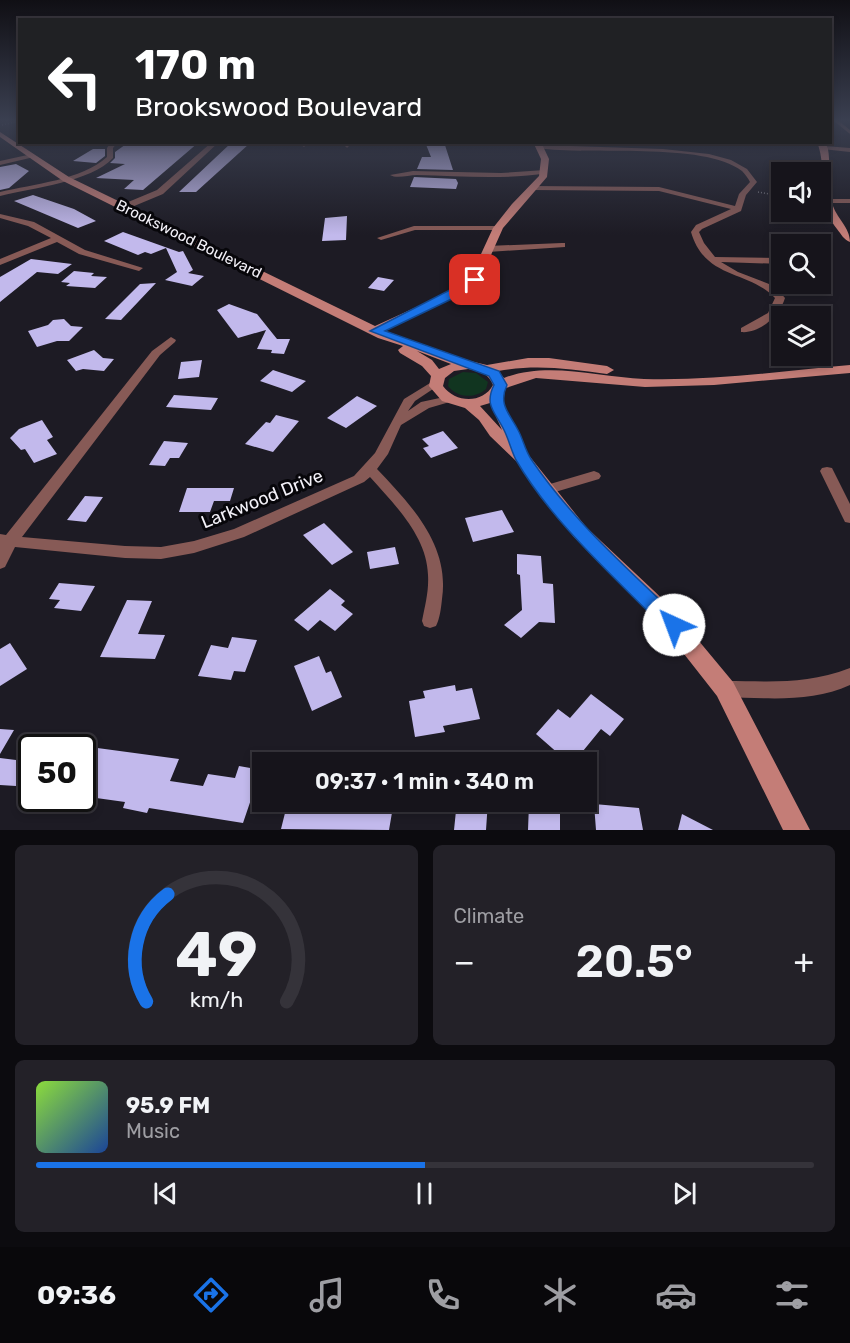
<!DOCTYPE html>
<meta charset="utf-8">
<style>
:root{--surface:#16141b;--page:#232128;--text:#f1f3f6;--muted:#9e9ea3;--line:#35333a;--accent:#1a73e8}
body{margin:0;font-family:Rubik,sans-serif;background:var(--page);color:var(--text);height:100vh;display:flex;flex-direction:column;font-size:22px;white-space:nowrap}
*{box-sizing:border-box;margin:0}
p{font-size:20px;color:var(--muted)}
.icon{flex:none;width:33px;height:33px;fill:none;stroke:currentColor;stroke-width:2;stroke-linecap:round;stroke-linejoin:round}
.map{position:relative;height:830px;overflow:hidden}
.drawer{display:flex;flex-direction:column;gap:15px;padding:15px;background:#0c0b0f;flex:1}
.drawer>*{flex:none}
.guide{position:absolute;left:18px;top:18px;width:814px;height:126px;border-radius:0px;box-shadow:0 3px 9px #0003,0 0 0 2px var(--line);background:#202124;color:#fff;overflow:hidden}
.buttons{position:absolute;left:771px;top:162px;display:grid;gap:12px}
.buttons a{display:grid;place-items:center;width:60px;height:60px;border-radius:0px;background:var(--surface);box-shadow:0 3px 9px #0003,0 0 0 2px var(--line);font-size:30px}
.speed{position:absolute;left:18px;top:734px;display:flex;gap:12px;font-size:30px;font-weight:700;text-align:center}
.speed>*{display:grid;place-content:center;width:78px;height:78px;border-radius:50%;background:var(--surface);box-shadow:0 3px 9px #0003,0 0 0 2px var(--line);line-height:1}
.speed .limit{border:3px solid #111;border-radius:9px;background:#fff;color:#111}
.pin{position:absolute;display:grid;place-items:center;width:51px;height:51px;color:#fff;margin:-26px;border-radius:12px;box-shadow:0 3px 9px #0006}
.me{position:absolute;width:66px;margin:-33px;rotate:317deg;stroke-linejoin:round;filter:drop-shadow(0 0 4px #0008)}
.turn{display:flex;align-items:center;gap:21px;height:126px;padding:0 18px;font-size:27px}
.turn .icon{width:78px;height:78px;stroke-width:2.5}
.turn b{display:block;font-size:42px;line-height:51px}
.big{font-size:45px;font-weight:600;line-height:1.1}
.drawer .card{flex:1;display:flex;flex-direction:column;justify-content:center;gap:9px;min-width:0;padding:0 21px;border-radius:9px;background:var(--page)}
.drawer .dial{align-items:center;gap:0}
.dial svg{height:156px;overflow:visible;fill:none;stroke:var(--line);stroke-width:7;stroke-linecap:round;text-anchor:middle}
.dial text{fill:var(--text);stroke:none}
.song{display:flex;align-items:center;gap:18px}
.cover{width:72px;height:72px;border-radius:9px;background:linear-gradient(135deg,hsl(90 70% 55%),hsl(220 70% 35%))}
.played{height:6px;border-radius:3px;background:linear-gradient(90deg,var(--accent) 50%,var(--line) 50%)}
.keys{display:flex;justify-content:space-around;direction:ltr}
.heat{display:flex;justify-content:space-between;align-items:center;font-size:33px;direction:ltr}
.drawer .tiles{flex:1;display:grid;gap:15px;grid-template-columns:1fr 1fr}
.card:last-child{grid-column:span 2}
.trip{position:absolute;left:252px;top:752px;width:345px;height:60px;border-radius:0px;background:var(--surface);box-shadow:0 3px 9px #0003,0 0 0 2px var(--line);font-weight:600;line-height:60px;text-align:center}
.tabs{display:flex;height:96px;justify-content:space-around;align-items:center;background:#09080b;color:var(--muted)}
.tabs .icon{width:42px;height:42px}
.tabs .on{color:var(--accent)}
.tabs b{font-size:27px;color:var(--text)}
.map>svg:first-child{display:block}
.green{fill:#113520}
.building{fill:#c2b9ec}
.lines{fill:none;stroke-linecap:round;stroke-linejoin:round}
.path{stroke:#76747c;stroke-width:1.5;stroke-dasharray:1 2;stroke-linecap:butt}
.lane{stroke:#875a56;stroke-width:3}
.street{fill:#875a56;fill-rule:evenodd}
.secondary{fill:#c47d77;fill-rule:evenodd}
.route{fill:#1a73e8;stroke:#114b97;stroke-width:1.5}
.labels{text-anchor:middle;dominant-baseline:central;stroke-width:6;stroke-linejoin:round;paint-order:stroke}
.far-street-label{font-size:15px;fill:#f3f1f8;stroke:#07060a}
.street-label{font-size:18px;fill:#f3f1f8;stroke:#07060a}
</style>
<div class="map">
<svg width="850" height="830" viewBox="0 0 850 830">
<rect width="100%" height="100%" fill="#1d1b24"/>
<path class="green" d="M463,372L476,373L488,382L486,389C475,399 457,398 448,386L449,379Z"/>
<path class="building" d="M129,142H199L143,190L124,189L134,180L96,178L125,164L110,163L115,158V152Z
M425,142H444L453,170L417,169L422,157H431Z
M231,143L249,144L196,192H179Z
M93,149H105V156L96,163L73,161Z
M16,164L29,171L9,188L0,190V167Z
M414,177L456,179L458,183L456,189L410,187Z
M33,195L74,209L96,221L78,228L14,201Z
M347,216L346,240L322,241L325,218Z
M123,232L179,252L183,251L193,270L188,273L204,276L192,286L165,280L177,272L166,248L151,254L145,252L138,255L104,241Z
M31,259L72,264L58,274L37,272L0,302V277Z
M74,271L94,273L91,276L107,277L95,288L66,286L70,283L61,282Z
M378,277L394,280L384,291L368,288Z
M156,283L121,320L105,319L140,284Z
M229,304L257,314L277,339H290L284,354L271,353L272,350L257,349L266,330L238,338L217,310Z
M64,319L71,326L83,327L69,341H57L37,347L28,331L48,325L53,320Z
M94,350L103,358L114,359L104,371L83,369L76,371L67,360Z
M202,360L199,377L178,379L181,362Z
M273,370L306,381L292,392L260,381Z
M174,395L218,398L211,410L166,407Z
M357,396L377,406L346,428L327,418Z
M276,415L299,421L273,452L245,444L266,422L270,423Z
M42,420L53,437L47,440L57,454L34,463L25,449L21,450L10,438L19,429Z
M443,431L458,448L431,458L423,448L429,446L422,439Z
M164,441L188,443L179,458H170L165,466L149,465Z
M187,488H234L230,501H214L210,512H179Z
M85,496L103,497L86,522L67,520Z
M502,510L514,532L473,542L465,518Z
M324,523L353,552L332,565L303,535Z
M395,547L399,564L370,569L367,552Z
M517,554L541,556L543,583L553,584L555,623L539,622L521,638L504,625L522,610L520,575L517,574Z
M59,583L95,586L81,611L54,608L60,600L49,599Z
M330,589L345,601L341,605L353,614L335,631L320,620L308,631L294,620Z
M127,600L152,601L138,634L165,635L155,659L100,657Z
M232,637L257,640L245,672L234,671L231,680L198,676L211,645L228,648Z
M10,643L27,669L0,686V649Z
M319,656L326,673L331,671L342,697L312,711L294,666Z
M455,685L456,691L472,688L480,719L443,726L445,732L415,737L409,701L425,698L423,691Z
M591,694L624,719L610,736L601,729L574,762H568L536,734L558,709L570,718Z
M0,729L14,730L0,754Z
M90,747L179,759L170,781L203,786L208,774L235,778L239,766L261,770L243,823L149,808L147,813L123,808L125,802L82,796V763Z
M0,758L32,762V787L0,785Z
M288,801H323V804L361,809L363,801H394L389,830L281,829Z
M457,801H488L486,830H454Z
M529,804L560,809V830H528Z
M594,804L639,808L643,830H596Z
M682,814L713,830H678Z"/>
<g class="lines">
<path class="path" d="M2,125L20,121
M758,192L782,196"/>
<path class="lane" d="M834,119L850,132
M347,146L349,142"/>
<path class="street" d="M111,142H118L113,148V158C91,182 32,188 0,196V192C33,184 82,180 107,157V148Z
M212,142H219L163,194L127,209H121V205L157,190Z
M303,142H309L304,147L301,145Z
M540,145L663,149L709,154L731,160L747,169L757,182L746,195L741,211L702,229L699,232L704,243L715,257L782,258V264L721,262L738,272L769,284L777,289L785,298C780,315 760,334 741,332V328L768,313L775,298C749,270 705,280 691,232L696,225L731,209L659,191L532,190L528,188L532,186L659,187L735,206L739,194L750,182C748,178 745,174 742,171C703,141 589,156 538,148Z
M824,146L850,148V152L822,149L821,148Z
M32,154L34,155V157L0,165V161Z
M545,170L547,171V173C504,180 460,176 417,175C408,175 397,179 390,175L413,171L501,173Z
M823,199H850V203H826L822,201Z
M0,214L34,222L85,250L143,268L139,271L79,254L57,242L0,265V259L51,238L28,226L0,218Z
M414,226H498L502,228L498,230H415L381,240L377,238Z
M562,243H565V247L488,252L484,249L488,246Z
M171,337L176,340L175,342L160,355L22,537L125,546L161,547L194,541L234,529L354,476L375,453L404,399L435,380L441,383L439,385L415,401L408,411L421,402L449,396L455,399L453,401L429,408L401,425L388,454L377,469C411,505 450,545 442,599C441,608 440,618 436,626L430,628L424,626L422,621C425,606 429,591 428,575C427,536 394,504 370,477L364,482L244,537L194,553L161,559L125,558L15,547L5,567L0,569V534L6,535L152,351Z
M827,467L832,468L850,504V523L845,522L843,518L820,471L822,468Z
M594,471L599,473L601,476L599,479L545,495L540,493L538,490L540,487Z
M850,668V685C811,703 767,698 725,697L719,695L716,689L719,683L725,681C772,681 805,685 850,668Z"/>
<path class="secondary" d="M0,132L69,177L375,326L456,289L470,278L493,228L512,204L539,176L541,159L533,142H541L549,159L547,177L503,228L479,282L464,293L385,331L470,361L487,365L528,358H549L607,366L614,370L607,374C568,369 538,364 498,371L504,378C547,361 599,377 644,379C713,381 782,371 850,365V373L714,385L645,387L536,378L506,388L502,395L505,408L527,453L586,527L669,605L733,682L810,830H783L717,696L655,617L574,537L517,462L490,436L479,420L465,408L442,401L429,386L431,376L422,366L400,353L398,350L403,346L378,338L63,181L0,137ZM417,351L451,364L439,369L432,360ZM468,369C479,370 489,374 493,385C483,404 455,403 443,386L445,378L454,371ZM490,403L502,430L480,406Z
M817,142H825L828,149C831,167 827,186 832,203C836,218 850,227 850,242C844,240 841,234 837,229C810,193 830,176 817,142Z"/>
</g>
<linearGradient id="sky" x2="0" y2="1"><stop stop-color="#100f14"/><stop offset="0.51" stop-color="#3a3f50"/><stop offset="1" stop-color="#3a3f50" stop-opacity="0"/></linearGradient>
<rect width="850" height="235" fill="url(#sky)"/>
<path class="route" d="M475,277L480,280L464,293L385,331L499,371L507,385C498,404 509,413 518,430C523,439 525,450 531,459C572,520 628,569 680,619L683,625L680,631L674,633L667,631C615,577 554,525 516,460C511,450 509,440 504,430C495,412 484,405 494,385L489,376L370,331Z"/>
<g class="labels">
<g class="far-street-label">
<text transform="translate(189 239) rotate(26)">Brookswood Boulevard</text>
</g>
<g class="street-label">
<text transform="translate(262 499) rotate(-22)">Larkwood Drive</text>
</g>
</g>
</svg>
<div class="buttons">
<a><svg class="icon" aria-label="sound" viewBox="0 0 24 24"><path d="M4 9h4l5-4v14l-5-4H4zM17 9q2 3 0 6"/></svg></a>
<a><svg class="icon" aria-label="search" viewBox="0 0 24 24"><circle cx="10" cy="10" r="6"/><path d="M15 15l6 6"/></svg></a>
<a><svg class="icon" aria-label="layers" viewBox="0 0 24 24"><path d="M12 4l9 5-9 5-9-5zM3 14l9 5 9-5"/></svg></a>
</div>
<div class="speed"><div class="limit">50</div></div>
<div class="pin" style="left:475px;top:280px;background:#d93025"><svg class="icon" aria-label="arrive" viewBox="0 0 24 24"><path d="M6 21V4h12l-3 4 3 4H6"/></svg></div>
<svg class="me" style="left:674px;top:625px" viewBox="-20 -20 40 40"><circle r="19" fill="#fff"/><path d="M0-13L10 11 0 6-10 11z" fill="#1a73e8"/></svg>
<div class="trip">09:37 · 1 min · 340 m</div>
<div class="guide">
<div class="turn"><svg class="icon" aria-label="left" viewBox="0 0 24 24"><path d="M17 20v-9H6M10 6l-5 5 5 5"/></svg><div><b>170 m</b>Brookswood Boulevard</div></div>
</div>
</div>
<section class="drawer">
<div class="tiles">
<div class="card dial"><svg viewBox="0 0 100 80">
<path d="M14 69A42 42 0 1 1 86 69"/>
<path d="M14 69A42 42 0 0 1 25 14" stroke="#1a73e8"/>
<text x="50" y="56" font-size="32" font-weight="700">49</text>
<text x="50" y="72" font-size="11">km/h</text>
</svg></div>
<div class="card"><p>Climate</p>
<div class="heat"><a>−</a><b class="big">20.5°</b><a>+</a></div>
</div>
<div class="card">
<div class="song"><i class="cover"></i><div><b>95.9 FM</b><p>Music</p></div></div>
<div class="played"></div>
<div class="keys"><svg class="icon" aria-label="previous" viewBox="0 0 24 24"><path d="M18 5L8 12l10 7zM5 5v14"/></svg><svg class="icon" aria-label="pause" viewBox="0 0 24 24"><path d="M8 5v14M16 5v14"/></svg><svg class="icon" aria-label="next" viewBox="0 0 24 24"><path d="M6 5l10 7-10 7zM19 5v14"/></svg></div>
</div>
</div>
</section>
<nav class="tabs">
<b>09:36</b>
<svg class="icon on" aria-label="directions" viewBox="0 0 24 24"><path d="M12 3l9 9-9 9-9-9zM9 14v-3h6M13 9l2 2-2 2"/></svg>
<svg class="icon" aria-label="music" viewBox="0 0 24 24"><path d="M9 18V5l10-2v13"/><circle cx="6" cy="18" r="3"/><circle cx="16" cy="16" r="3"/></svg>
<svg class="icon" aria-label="phone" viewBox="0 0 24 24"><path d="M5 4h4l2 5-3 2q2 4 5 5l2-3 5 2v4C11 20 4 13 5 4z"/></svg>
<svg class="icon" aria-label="climate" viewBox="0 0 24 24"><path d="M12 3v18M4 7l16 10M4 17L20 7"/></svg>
<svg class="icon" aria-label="car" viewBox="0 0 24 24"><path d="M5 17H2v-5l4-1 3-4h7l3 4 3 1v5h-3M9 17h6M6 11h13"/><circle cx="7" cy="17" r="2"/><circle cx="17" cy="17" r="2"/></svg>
<svg class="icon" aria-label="filters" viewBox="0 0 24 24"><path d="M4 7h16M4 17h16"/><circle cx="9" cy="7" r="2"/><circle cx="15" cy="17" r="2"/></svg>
</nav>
